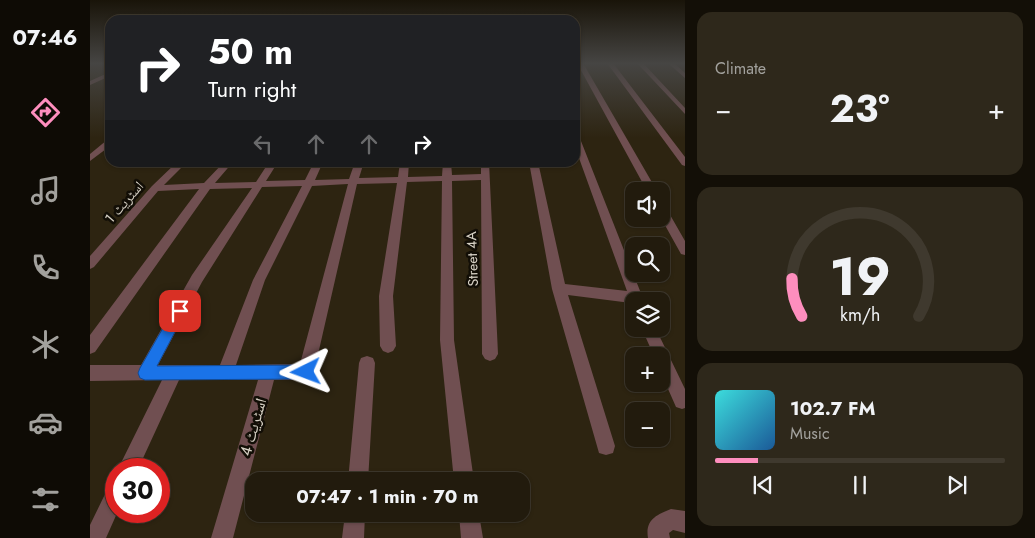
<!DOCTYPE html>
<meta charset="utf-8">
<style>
:root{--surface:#221b0d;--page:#2e281b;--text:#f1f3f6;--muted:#a2a19d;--line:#3f392e;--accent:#fe8ebe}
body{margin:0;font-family:Jost,"Noto Naskh Arabic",sans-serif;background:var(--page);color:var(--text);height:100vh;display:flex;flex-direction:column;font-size:19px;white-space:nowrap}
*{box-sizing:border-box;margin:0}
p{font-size:16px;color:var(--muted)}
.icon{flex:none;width:28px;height:28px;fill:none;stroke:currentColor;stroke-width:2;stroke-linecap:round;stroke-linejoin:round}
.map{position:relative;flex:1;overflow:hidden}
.details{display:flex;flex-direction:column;gap:12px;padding:12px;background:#130f07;width:350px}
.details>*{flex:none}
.banner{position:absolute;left:15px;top:15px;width:475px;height:152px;border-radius:15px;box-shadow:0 1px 4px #0004,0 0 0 1px var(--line);background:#202124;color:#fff;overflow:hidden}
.tools{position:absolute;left:535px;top:182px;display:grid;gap:10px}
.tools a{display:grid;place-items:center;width:45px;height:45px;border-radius:10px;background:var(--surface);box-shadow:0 1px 4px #0004,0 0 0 1px var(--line);font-size:25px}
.speed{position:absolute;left:15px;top:458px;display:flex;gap:10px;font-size:25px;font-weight:700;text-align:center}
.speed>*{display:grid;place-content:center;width:65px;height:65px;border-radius:50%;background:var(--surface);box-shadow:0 1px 4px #0004,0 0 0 1px var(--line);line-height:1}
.speed .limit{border:8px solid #d22;background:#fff;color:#111}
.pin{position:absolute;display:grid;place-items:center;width:42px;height:42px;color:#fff;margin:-21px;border-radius:10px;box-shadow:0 2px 8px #0006}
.me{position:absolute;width:55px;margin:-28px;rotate:267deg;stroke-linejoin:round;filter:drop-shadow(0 0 4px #0008)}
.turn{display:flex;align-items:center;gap:18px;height:105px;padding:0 20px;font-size:22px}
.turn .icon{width:65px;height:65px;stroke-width:2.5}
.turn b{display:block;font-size:35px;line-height:42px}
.lanes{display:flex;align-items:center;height:48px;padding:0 20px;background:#0003;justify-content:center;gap:25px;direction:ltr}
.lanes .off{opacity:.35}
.big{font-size:38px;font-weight:700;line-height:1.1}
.details .card{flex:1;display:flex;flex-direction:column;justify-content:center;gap:8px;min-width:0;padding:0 18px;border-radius:15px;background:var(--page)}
.details .dial{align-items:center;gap:0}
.dial svg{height:130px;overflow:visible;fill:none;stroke:var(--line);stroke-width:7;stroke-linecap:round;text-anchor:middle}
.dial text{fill:var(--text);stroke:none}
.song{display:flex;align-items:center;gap:15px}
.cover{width:60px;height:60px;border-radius:8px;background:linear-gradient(135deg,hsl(180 70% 55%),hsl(210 70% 35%))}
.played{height:5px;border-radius:2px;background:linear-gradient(90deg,var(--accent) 15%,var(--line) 15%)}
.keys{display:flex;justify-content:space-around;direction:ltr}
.heat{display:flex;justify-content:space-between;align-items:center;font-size:28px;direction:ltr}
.trip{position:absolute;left:155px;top:472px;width:285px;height:50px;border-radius:15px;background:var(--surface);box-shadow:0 1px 4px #0004,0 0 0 1px var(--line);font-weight:700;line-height:50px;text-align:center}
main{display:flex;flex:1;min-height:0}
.tabs{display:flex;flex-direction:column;width:90px;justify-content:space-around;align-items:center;background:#0e0b05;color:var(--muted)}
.tabs .icon{width:35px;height:35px}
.tabs .on{color:var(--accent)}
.tabs b{font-size:22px;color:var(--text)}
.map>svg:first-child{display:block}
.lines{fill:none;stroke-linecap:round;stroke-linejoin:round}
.street{fill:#704f51;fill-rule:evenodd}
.route{fill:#1a73e8;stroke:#114b97}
.labels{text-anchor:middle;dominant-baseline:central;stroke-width:5;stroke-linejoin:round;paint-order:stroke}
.street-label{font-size:14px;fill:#d7d1c5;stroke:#120e06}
.near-street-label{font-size:16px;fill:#d7d1c5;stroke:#120e06}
</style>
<main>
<nav class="tabs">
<b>07:46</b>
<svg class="icon on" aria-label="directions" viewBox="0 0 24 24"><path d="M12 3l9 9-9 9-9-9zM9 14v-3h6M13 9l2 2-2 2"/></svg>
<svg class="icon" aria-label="music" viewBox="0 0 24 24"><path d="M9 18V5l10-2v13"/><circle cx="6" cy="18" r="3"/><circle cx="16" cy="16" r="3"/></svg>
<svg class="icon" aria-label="phone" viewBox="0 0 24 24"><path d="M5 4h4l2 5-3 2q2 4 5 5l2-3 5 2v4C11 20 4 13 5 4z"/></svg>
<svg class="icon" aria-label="climate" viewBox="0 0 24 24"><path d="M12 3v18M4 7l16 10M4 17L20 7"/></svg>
<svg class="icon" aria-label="car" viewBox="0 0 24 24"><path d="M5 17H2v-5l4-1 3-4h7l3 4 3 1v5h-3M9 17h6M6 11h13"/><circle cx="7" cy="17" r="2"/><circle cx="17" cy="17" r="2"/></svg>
<svg class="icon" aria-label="filters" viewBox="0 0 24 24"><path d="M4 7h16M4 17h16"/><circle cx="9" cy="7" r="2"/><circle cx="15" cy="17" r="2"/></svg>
</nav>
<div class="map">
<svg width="595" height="538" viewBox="0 0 595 538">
<rect width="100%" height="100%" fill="#2d2411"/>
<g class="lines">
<path class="street" d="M487,63H493L567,191H557Z
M517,63H523L595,157V166L592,165Z
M547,63H553L595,108V114Z
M578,63H584L595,73V78Z
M20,72V76L0,85V81Z
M485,134L489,136L554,301H544V305L541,303L478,295L525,446L523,453L516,455L509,453L507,446L462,289L439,162H448L475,284L537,291L485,147Z
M17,140H20V146L0,161V154Z
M87,162H97L74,185L114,183L134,162H143L125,183L166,182L179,162H188L176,181L215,180L224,162H233L225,180L259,179L265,162H274L269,178L308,177L310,162H319L318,177L352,176L353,162H361L362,175L391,174V162H399L408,354L405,359L400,361L395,359L392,354L391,180L362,181L364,340L384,481H364L350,340L352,181L317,182L303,296L306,346L303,351L298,353L293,351L290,346L289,296L307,183L267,184L224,372L222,377L216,380H184L143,538H121L168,380H89L48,469H28L72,380L0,381V365H51L102,275L162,188L120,189L5,352L0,354V335L109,189L68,191L4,267L0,269V256L62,186ZM258,184L210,364L146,365L175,280L222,186ZM212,186L163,280L130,365H68L112,282L172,187Z
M571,205L575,206L595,241V255L591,254L571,218Z
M552,329H566L595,389V408L592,409L586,407L571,373V356H564Z
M277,356L283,358L285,363L278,481H258L269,363L271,358Z
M26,483V511H28L16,538H0V525L19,486Z
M581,509L595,511V533L583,530L579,533L580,538H558C555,520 566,515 581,509Z
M255,514H275L274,538H252Z
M369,514H389L393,538H371Z"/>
</g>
<linearGradient id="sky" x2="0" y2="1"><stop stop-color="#191409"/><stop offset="0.46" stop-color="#464543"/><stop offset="1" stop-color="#464543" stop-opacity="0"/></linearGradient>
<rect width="595" height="138" fill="url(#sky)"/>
<path class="route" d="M90,305L94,307L96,311L67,366L216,365L222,367L224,372L222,377L216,379L55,380L50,378L48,373L50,368L85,307Z"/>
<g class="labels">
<g class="street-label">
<text transform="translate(34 202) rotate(-49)">اسٹریٹ 1</text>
<text transform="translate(382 259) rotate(-92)">Street 4A</text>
</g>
<g class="near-street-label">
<text transform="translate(163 427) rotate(-74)">اسٹریٹ 4</text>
</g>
</g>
</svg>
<div class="tools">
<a><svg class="icon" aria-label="sound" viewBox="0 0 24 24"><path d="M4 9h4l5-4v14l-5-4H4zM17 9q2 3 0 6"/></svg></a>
<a><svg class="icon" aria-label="search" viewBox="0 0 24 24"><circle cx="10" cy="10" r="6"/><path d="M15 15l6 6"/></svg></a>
<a><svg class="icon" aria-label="layers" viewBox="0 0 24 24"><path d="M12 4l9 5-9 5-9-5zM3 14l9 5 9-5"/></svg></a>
<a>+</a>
<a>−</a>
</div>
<div class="speed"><div class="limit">30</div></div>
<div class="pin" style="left:90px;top:311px;background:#d93025"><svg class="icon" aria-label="arrive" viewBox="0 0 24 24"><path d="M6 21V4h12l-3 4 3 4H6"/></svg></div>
<svg class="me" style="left:216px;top:372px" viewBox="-20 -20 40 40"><path d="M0-17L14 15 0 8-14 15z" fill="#1a73e8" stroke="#fff" stroke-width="4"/></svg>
<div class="trip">07:47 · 1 min · 70 m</div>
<div class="banner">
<div class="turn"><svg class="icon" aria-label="right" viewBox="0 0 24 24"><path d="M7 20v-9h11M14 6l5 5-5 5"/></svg><div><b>50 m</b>Turn right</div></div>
<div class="lanes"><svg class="icon off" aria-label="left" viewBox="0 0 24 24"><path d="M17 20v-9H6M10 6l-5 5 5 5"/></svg><svg class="icon off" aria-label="ahead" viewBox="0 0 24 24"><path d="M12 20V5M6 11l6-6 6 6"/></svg><svg class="icon off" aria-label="ahead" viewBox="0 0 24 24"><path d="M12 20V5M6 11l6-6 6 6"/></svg><svg class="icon" aria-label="right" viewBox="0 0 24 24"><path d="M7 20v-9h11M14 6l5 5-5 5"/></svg></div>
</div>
</div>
<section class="details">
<div class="card"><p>Climate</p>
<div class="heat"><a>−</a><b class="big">23°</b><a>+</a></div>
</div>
<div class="card dial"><svg viewBox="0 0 100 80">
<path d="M14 69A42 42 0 1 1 86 69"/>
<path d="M14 69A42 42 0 0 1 8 46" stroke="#fe8ebe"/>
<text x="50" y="56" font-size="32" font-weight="700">19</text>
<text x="50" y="72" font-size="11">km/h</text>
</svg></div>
<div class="card">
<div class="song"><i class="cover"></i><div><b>102.7 FM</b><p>Music</p></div></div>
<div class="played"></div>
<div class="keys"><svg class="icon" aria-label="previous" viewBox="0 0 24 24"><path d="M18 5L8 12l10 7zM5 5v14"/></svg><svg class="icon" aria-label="pause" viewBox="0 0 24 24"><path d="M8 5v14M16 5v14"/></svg><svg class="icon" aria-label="next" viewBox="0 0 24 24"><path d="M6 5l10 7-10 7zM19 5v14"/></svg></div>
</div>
</section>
</main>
